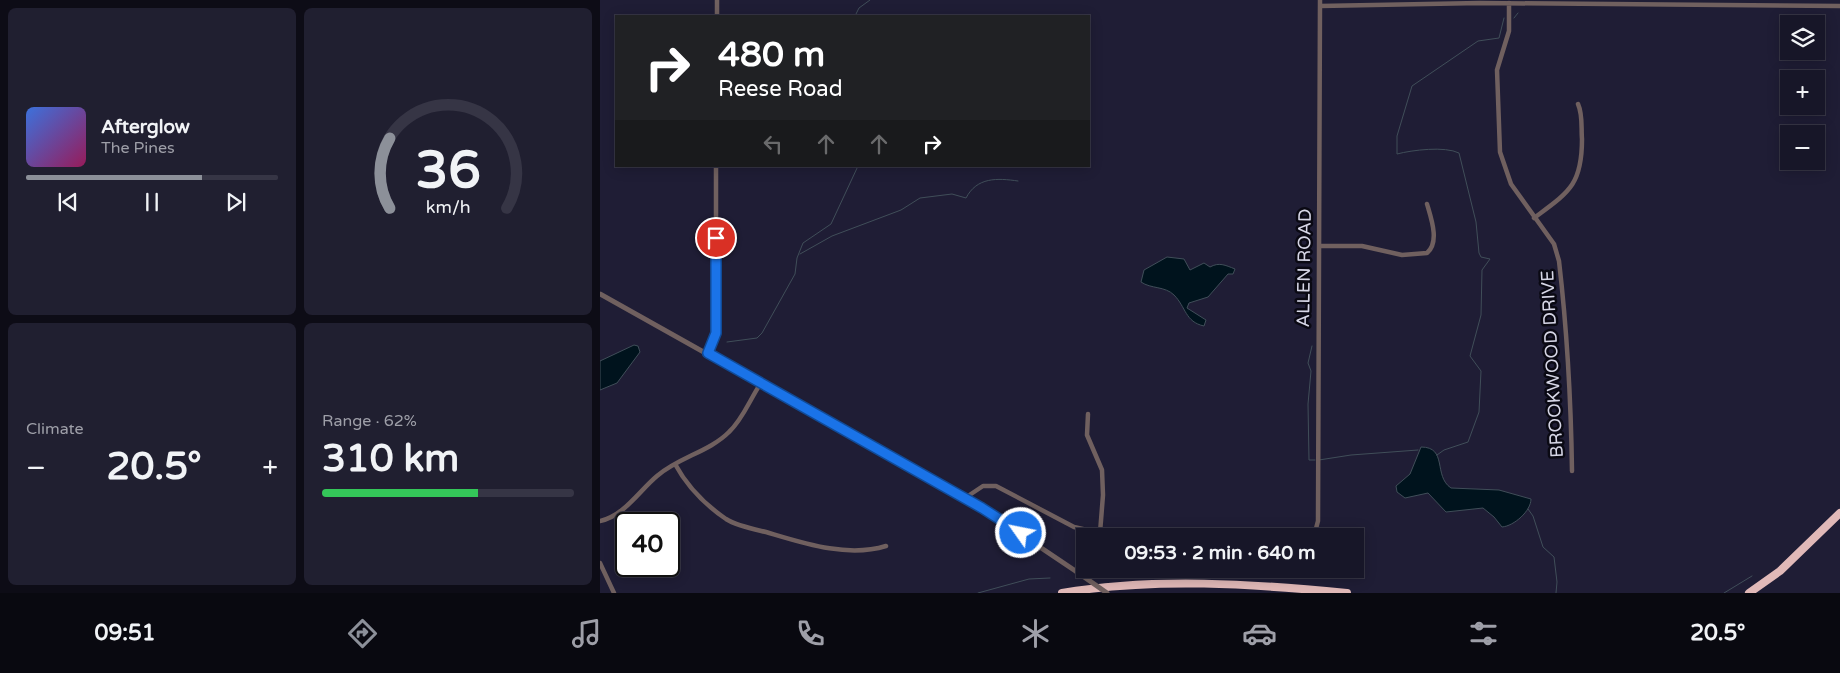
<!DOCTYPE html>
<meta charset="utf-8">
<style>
:root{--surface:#171628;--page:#201f30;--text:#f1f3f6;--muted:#9e9fa8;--line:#363545;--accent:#8c9099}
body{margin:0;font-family:"Varela Round",sans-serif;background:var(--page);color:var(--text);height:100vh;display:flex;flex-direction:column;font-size:19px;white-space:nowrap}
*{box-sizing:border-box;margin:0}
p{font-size:16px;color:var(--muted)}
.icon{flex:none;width:28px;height:28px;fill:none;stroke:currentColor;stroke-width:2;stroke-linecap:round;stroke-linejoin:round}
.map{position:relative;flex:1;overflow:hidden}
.side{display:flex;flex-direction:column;gap:8px;padding:8px;background:#0d0c16;width:600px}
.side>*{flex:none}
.guide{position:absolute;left:15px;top:15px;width:475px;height:152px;border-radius:0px;box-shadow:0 2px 12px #0003,0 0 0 1px var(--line);background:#202124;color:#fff;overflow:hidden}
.controls{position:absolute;left:1180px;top:15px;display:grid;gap:10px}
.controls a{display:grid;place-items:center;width:45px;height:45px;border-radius:0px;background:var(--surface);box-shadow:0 2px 12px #0003,0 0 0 1px var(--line);font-size:25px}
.speed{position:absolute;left:15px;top:512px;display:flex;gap:10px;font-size:25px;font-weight:700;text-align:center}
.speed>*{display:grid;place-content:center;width:65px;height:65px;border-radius:50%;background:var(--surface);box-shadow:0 2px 12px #0003,0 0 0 1px var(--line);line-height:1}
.speed .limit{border:2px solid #111;border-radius:8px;background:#fff;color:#111}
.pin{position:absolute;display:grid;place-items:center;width:42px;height:42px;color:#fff;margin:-21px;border:2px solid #fff;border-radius:50%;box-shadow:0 1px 5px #0007}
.me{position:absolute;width:55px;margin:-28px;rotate:303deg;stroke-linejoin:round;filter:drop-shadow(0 0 4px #0008)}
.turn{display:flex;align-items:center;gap:18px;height:105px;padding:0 20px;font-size:22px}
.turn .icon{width:65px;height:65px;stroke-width:2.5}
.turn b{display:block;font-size:35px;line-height:42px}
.lanes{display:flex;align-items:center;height:48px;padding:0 20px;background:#0003;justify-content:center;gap:25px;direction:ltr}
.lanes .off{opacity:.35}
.big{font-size:38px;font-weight:700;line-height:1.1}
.side .widget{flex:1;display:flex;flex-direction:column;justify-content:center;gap:8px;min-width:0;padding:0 18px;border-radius:8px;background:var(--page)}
.side .dial{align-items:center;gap:0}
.dial svg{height:130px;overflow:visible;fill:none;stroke:var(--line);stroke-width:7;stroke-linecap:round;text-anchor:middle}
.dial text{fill:var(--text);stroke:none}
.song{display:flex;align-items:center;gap:15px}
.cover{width:60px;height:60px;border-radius:8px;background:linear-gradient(135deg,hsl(220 70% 55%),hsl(330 70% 35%))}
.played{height:5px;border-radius:2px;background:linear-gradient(90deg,var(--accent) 70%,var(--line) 70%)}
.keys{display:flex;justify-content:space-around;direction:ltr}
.heat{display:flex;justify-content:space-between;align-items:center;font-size:28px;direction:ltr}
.charge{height:8px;border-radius:4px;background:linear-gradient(90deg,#34c759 62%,var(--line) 0)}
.side .tiles{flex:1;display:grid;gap:8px;grid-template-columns:repeat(2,1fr)}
.trip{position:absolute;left:476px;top:528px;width:288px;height:50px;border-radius:0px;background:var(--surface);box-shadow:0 2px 12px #0003,0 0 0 1px var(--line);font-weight:700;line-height:50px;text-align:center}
.tabs{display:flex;height:80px;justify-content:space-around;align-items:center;background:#090910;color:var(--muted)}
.tabs .icon{width:35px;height:35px}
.tabs .selected{color:var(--accent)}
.tabs b{font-size:22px;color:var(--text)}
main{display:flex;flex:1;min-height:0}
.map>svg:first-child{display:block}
.water{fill:#00131d;stroke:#404e59}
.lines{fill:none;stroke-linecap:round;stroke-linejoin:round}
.stream{stroke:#404e59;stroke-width:1}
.minor{stroke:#70605f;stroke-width:4.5}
.tertiary{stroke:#70605f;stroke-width:5}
.motorway{stroke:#e1b9b8;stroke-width:8}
.tertiary-bridge{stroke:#70605f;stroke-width:5}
.route-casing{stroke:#114b97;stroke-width:12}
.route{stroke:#1a73e8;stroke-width:9}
.labels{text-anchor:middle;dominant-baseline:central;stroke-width:5;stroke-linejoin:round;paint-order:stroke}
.street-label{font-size:18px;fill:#d6d6e6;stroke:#0a0913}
</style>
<main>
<section class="side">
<div class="tiles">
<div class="widget">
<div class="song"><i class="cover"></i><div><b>Afterglow</b><p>The Pines</p></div></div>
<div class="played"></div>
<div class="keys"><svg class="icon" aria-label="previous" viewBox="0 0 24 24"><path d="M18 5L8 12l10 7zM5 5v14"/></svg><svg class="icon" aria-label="pause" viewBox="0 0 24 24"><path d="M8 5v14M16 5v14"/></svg><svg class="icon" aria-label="next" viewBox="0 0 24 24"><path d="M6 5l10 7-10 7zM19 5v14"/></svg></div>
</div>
<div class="widget dial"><svg viewBox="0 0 100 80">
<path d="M14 69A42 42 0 1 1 86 69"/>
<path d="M14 69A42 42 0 0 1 14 26" stroke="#8c9099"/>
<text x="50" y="56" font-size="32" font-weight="700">36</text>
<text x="50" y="72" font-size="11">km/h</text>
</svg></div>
<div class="widget"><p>Climate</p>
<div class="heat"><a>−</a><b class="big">20.5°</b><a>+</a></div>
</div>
<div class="widget"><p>Range · 62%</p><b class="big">310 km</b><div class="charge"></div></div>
</div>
</section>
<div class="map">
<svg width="1240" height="593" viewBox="0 0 1240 593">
<rect width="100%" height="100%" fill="#1f1d35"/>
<path class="water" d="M567,257L584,259L590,270L604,263L610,267C619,262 625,265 635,269L633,274H628L608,297L589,303L587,308L606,320L604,326C585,322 586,307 574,295C565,286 551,289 541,282L544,270Z
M34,345L38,346L40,352L17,383L0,390V361Z
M821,447C848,447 833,476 851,488L899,490L931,499C931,511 914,526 902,527L894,517L883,508L846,512L828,493L805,498L797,492L796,486L810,474Z"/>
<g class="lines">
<path class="stream" d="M255,16L259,8L270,0
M914,18L918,13
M200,254L232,236L301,210L320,198L352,194L366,198C377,177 397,178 418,181
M127,342L157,338L162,333L195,274L197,258L203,243L231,224L258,166
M712,346L708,363L711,371L708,404L709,460H715
M837,455L844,450L868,442L879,412L881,371L870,356L881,315L882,270L890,259L881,257L879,253L876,222L859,153C845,146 812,150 797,154V136L812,86L878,41L899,38L904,18
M719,460L751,455L818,450
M928,509L933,516L943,547L954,557L957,582L956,593
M378,593L429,579L450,578
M1124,593L1152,576"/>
<path class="minor" d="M909,3V31L897,70L900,152L911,184L954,244L959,261C967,330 971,402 972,471
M720,6L880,3L1240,6
M117,16V0
M934,218C969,192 982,185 982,139C981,128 983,115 978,104
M719,246H762L802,255L827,253C840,242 831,218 827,204
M108,353L116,333V166
M488,414L487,435L502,470L503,495L500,533
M75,464C88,488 104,504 126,519C137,526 153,529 166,532C203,543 247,558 286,546
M365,498L383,486H396L474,527L500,533L533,536
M0,521C24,516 39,491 57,476C79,457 109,452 129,432C143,419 150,399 161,383
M714,536L718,521L720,0
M0,563L14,593"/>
<path class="tertiary" d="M0,294L382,508L477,572"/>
<path class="motorway" d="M462,593C555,577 653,584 747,593
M1149,593L1180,571L1240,513"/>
<path class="tertiary-bridge" d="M477,572L507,593"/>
</g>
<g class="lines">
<defs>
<path id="route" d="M116,238V333L108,353L382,508L421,533"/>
</defs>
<use href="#route" class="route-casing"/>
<use href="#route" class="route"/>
</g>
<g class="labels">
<g class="street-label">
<text transform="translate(704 268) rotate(-89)">ALLEN ROAD</text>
<text transform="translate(952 364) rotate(-93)">BROOKWOOD DRIVE</text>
</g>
</g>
</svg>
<div class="controls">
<a><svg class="icon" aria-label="layers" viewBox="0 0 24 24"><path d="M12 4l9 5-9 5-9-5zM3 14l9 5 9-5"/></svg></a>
<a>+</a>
<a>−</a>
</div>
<div class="speed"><div class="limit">40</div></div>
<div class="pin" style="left:116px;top:238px;background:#d93025"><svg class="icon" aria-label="arrive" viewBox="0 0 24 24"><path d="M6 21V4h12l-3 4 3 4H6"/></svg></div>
<svg class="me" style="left:421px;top:533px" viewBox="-20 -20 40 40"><circle r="17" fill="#1a73e8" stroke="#fff" stroke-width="3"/><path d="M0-11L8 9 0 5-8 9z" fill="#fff"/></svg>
<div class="trip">09:53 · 2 min · 640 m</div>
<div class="guide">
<div class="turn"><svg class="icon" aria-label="right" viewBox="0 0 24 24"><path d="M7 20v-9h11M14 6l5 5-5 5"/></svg><div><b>480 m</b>Reese Road</div></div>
<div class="lanes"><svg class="icon off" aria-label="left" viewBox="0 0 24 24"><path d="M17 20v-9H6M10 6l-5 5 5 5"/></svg><svg class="icon off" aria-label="ahead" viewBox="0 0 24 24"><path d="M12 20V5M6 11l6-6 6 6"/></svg><svg class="icon off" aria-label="ahead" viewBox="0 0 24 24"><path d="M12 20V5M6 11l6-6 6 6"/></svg><svg class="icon" aria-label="right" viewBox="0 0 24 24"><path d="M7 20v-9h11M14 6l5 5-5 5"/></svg></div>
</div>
</div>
</main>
<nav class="tabs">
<b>09:51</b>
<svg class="icon selected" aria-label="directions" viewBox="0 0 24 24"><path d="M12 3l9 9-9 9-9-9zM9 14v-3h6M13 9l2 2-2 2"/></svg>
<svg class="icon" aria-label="music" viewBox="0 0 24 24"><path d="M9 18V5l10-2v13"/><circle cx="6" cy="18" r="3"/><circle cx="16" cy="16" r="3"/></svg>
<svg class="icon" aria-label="phone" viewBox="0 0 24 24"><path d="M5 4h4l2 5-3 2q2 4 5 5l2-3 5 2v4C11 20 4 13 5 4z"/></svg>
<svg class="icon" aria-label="climate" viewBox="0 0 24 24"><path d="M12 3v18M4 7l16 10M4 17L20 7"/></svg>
<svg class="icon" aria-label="car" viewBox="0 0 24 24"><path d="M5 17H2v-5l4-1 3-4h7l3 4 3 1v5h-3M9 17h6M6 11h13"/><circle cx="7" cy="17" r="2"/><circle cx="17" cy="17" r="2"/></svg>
<svg class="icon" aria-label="filters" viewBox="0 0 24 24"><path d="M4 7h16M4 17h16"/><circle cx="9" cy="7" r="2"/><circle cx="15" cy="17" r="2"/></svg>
<b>20.5°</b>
</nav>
